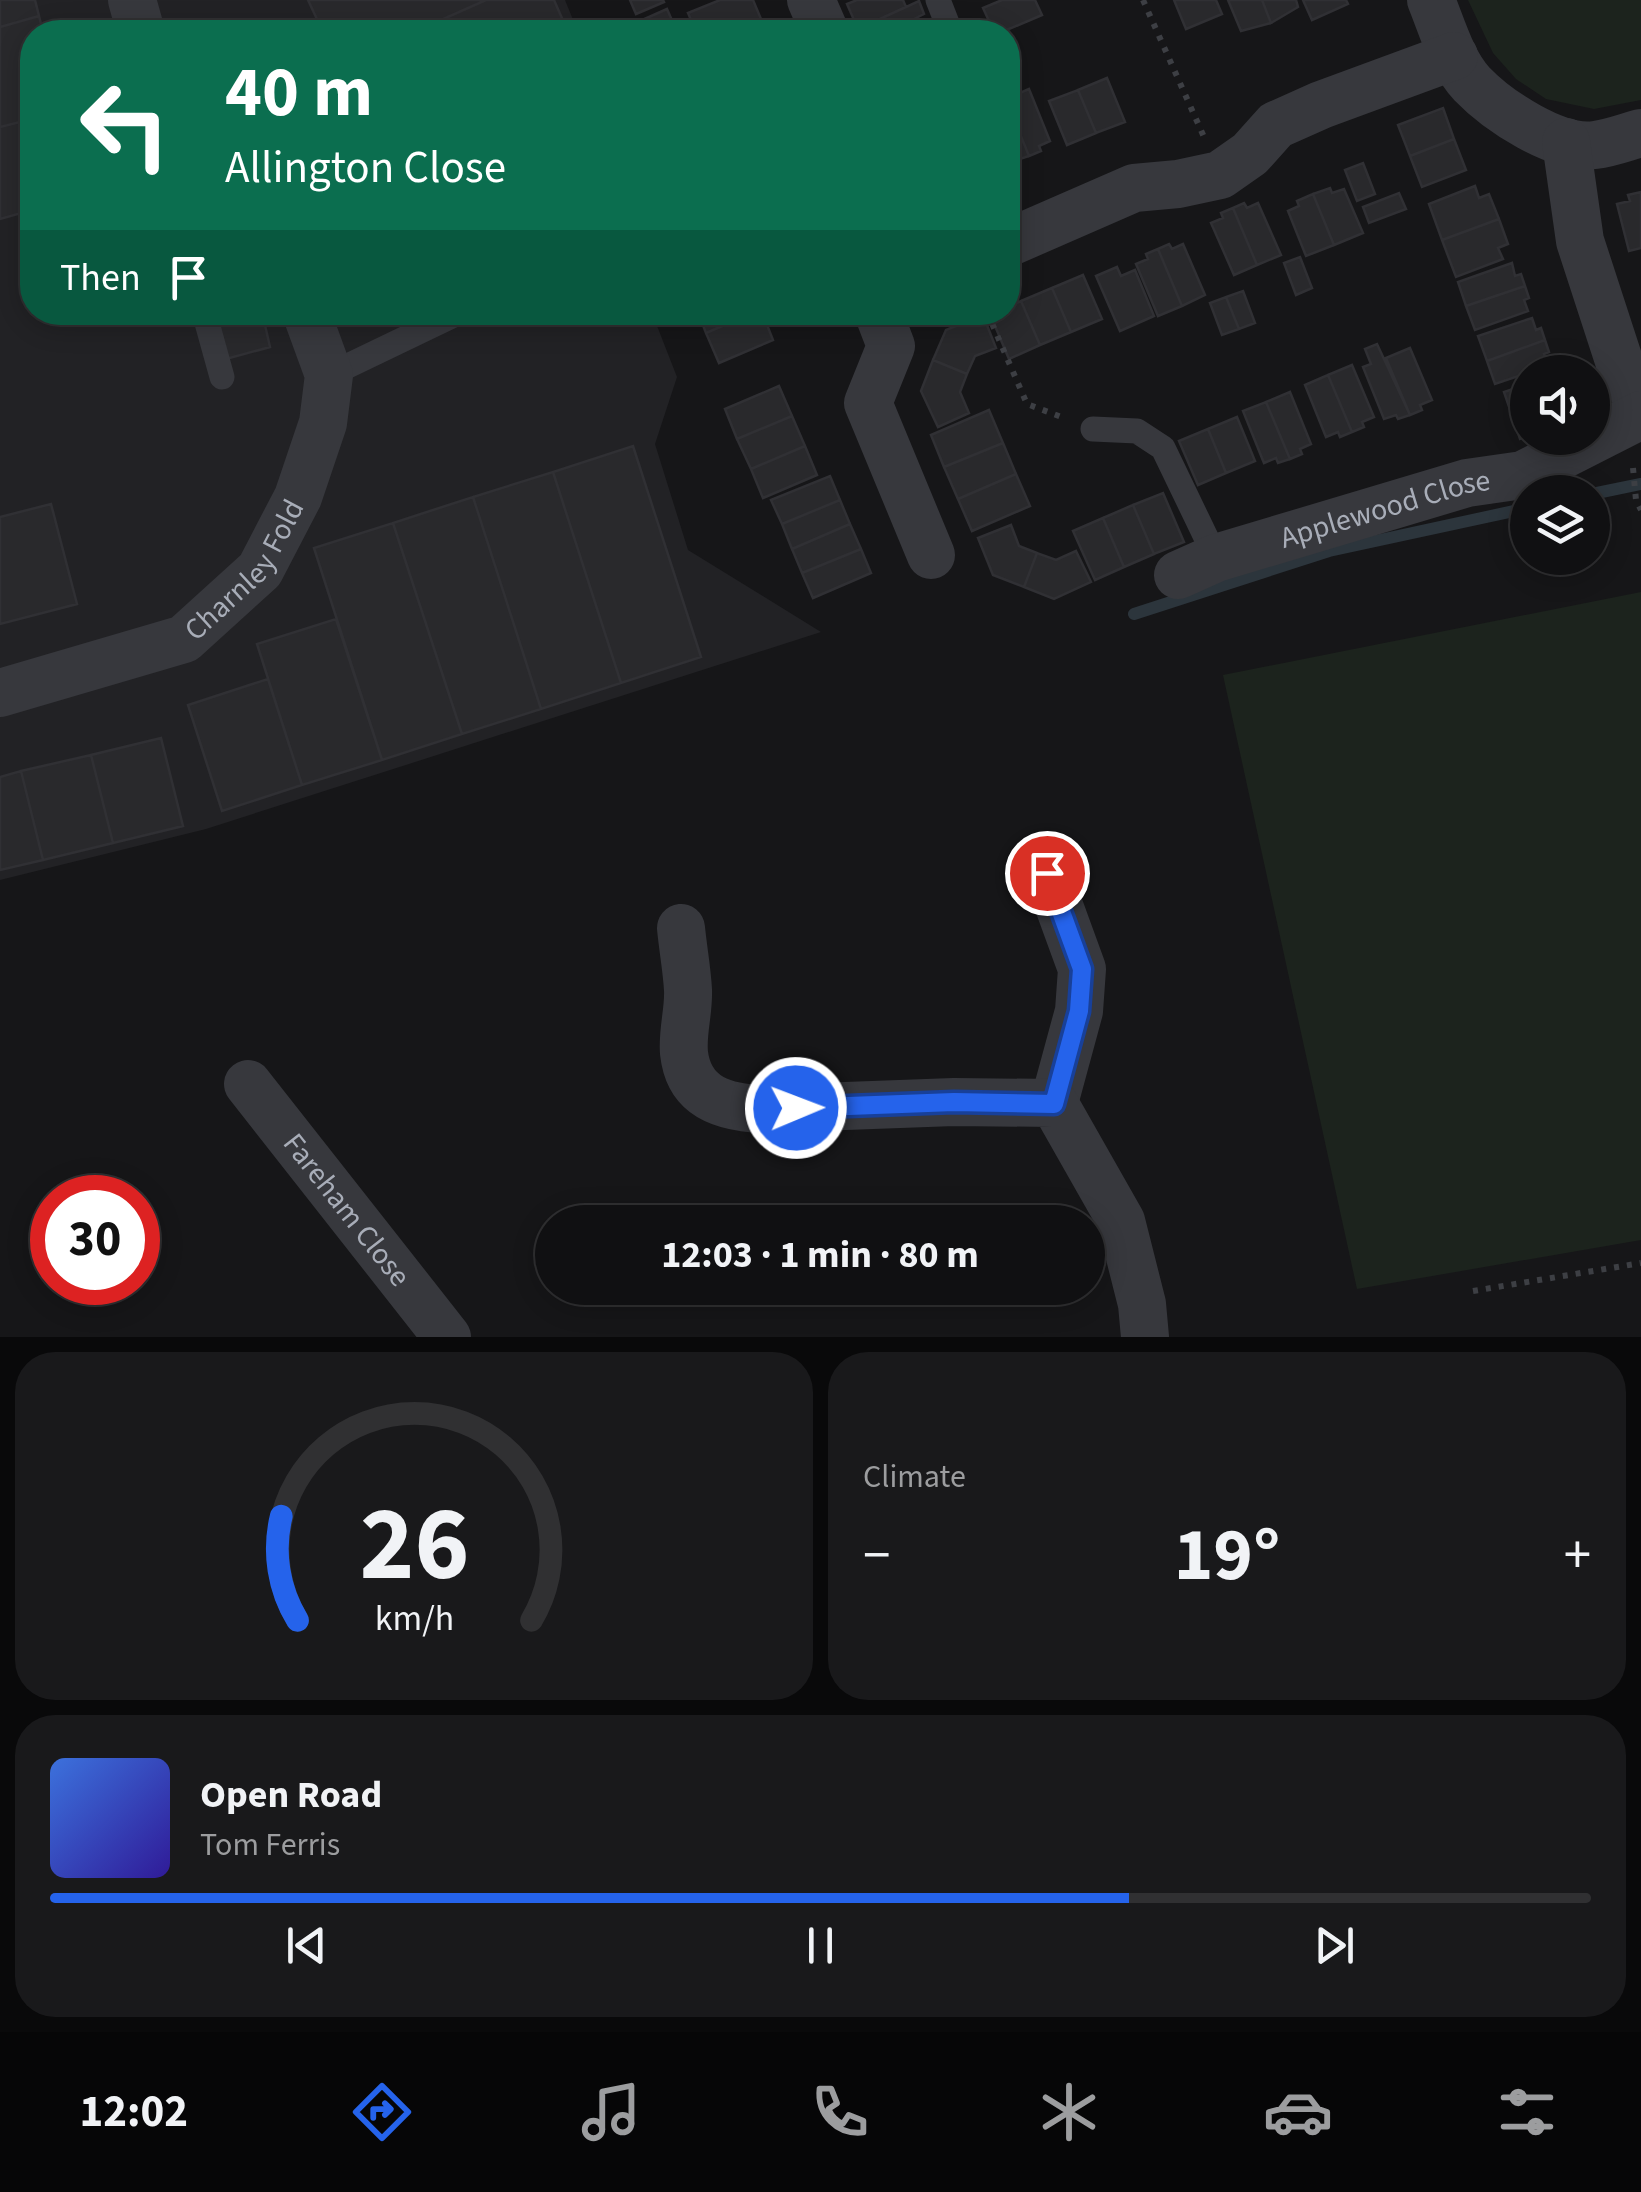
<!DOCTYPE html>
<meta charset="utf-8">
<style>
:root{--surface:#101012;--page:#19191b;--text:#f1f3f6;--muted:#9c9d9f;--line:#303032;--accent:#2563eb}
body{margin:0;font-family:"Source Sans 3",sans-serif;background:var(--page);color:var(--text);height:100vh;display:flex;flex-direction:column;font-size:38px;white-space:nowrap}
*{box-sizing:border-box;margin:0}
p{font-size:32px;color:var(--muted)}
.icon{flex:none;width:55px;height:55px;fill:none;stroke:currentColor;stroke-width:2;stroke-linecap:round;stroke-linejoin:round}
.map{position:relative;height:1337px;overflow:hidden}
.drawer{display:flex;flex-direction:column;gap:15px;padding:15px;background:#09090a;flex:1}
.drawer>*{flex:none}
.top-card{position:absolute;left:20px;top:20px;width:1000px;height:305px;border-radius:40px;box-shadow:0 5px 25px #0003,0 0 0 2px var(--line);background:#0b6e4f;color:#fff;overflow:hidden}
.controls{position:absolute;left:1510px;top:355px;display:grid;gap:20px}
.controls a{display:grid;place-items:center;width:100px;height:100px;border-radius:50%;background:var(--surface);box-shadow:0 5px 25px #0003,0 0 0 2px var(--line);font-size:50px}
.speed{position:absolute;left:30px;top:1175px;display:flex;gap:20px;font-size:50px;font-weight:700;text-align:center}
.speed>*{display:grid;place-content:center;width:130px;height:130px;border-radius:50%;background:var(--surface);box-shadow:0 5px 25px #0003,0 0 0 2px var(--line);line-height:1}
.speed .limit{border:15px solid #d22;background:#fff;color:#111}
.pin{position:absolute;display:grid;place-items:center;width:85px;height:85px;color:#fff;margin:-42px;border:5px solid #fff;border-radius:50%;box-shadow:0 2px 10px #0007}
.me{position:absolute;width:110px;margin:-55px;rotate:89deg;stroke-linejoin:round;filter:drop-shadow(0 0 8px #0008)}
.turn{display:flex;align-items:center;gap:35px;height:210px;padding:0 40px;font-size:45px}
.turn .icon{width:130px;height:130px;stroke-width:2.5}
.turn b{display:block;font-size:70px;line-height:85px}
.then{display:flex;align-items:center;height:95px;padding:0 40px;background:#0003;gap:20px;font-size:38px}
.big{font-size:75px;font-weight:700;line-height:1.1}
.drawer .widget{flex:1;display:flex;flex-direction:column;justify-content:center;gap:15px;min-width:0;padding:0 35px;border-radius:40px;background:var(--page)}
.drawer .dial{align-items:center;gap:0}
.dial svg{height:260px;overflow:visible;fill:none;stroke:var(--line);stroke-width:7;stroke-linecap:round;text-anchor:middle}
.dial text{fill:var(--text);stroke:none}
.song{display:flex;align-items:center;gap:30px}
.cover{width:120px;height:120px;border-radius:15px;background:linear-gradient(135deg,hsl(220 70% 55%),hsl(250 70% 35%))}
.played{height:10px;border-radius:5px;background:linear-gradient(90deg,var(--accent) 70%,var(--line) 70%)}
.keys{display:flex;justify-content:space-around;direction:ltr}
.heat{display:flex;justify-content:space-between;align-items:center;font-size:55px;direction:ltr}
.drawer .tiles{flex:1;display:grid;gap:15px;grid-template-columns:1fr 1fr}
.widget:last-child{grid-column:span 2}
.trip{position:absolute;left:535px;top:1205px;width:570px;height:100px;border-radius:50px;background:var(--surface);box-shadow:0 5px 25px #0003,0 0 0 2px var(--line);font-weight:700;line-height:100px;text-align:center}
.tabs{display:flex;height:160px;justify-content:space-around;align-items:center;background:#060607;color:var(--muted)}
.tabs .icon{width:70px;height:70px}
.tabs .active{color:var(--accent)}
.tabs b{font-size:45px;color:var(--text)}
.map>svg:first-child{display:block}
.built{fill:#222225}
.green{fill:#1c231d}
.lines{fill:none;stroke-linecap:round;stroke-linejoin:round}
.stream{stroke:#2c353c;stroke-width:12}
.building{fill:#29292c;stroke:#303034;stroke-width:2.5}
.path{stroke:#3d3f44;stroke-width:6;stroke-dasharray:5 8;stroke-linecap:butt}
.service{stroke:#37383d;stroke-width:25}
.minor{stroke:#37383d;stroke-width:48}
.route-casing{stroke:#184099;stroke-width:25}
.route{stroke:#2563eb;stroke-width:18}
.labels{text-anchor:middle;dominant-baseline:central;stroke-width:10;stroke-linejoin:round;paint-order:stroke}
.street-label{font-size:30px;fill:#a8adb8;stroke:#111113}
</style>
<div class="map">
<svg width="1641" height="1337" viewBox="0 0 1641 1337">
<rect width="100%" height="100%" fill="#161618"/>
<path class="built" d="M0,0H565L578,32H32V312L652,313L677,377L655,444L688,550L821,632L206,829L0,880Z"/>
<path class="green" d="M1468,0H1641V100L1594,109L1546,99L1516,79L1493,53Z
M1641,592V1240L1357,1289L1223,675Z"/>
<g class="lines">
<path class="stream" d="M1592,494L1641,484
M1134,614L1329,551L1528,508"/>
</g>
<path class="building" d="M0,0H35L39,16L0,27Z
M308,0H486L414,32H323Z
M486,0H554L568,32H414Z
M630,0H663L664,2L636,14Z
M720,0H753L761,19L729,32H701L698,24L694,27L688,13Z
M857,0H903L906,7L858,29L847,4Z
M1002,0H1035L1042,15L1002,32H994L983,8Z
M1174,0H1216L1222,14L1186,29Z
M1228,0H1262L1271,23L1241,31Z
M1262,0H1296L1298,7L1271,23Z
M1303,0H1346L1348,4L1312,20Z
M919,1L924,14L912,20L917,32H860L858,29Z
M667,9L674,25L657,32H645L640,21Z
M39,16L43,32H32V119L0,127V27Z
M761,19L767,32H729Z
M1107,78L1125,122L1096,133L1078,90Z
M1029,89L1050,141L1039,146L1041,151L1029,156L1008,104V98Z
M1078,90L1096,133L1067,145L1049,101Z
M1008,104L1029,156L1017,160L1015,156L1008,158Z
M1443,108L1454,139L1410,156L1398,125Z
M32,119V210L0,219V127Z
M1454,139L1466,170L1422,187L1410,156Z
M1363,163L1375,194L1357,201L1345,170Z
M1475,186L1479,198L1489,194L1499,219L1442,240L1429,204Z
M1330,188L1332,193L1344,189L1363,233L1334,245L1313,194Z
M1641,192V248L1629,251L1617,204L1630,201L1628,195Z
M1399,193L1406,209L1369,223L1363,207Z
M1313,194L1334,245L1306,256L1288,211L1299,206L1297,201Z
M1244,203L1247,208L1258,203L1281,255L1257,265L1233,208Z
M1233,208L1257,265L1234,275L1211,223L1223,218L1221,213Z
M1499,219L1508,244L1498,248L1503,259L1456,277L1442,240Z
M1169,244L1172,249L1183,244L1205,295L1182,306L1158,249Z
M1158,249L1182,306L1158,316L1136,264L1148,259L1146,254Z
M1300,257L1312,288L1296,295L1284,263Z
M1512,263L1515,276L1521,274L1525,286L1466,306L1458,282Z
M1117,267L1121,276L1135,270L1154,316L1120,331L1096,276Z
M1083,275L1102,319L1071,332L1052,288Z
M1525,286L1529,298L1524,300L1528,311L1475,330L1466,306Z
M1052,288L1071,332L1040,345L1021,301Z
M1243,291L1255,323L1239,329L1226,297Z
M1226,297L1239,329L1222,335L1210,303Z
M1021,301L1040,345L1009,359L990,314L1008,312V307Z
M214,312H262L270,347L226,359Z
M698,312H755L706,333Z
M755,312H762L773,340L719,363L706,333Z
M983,315L996,348L975,356L967,374L933,360L946,330Z
M1532,318L1536,330L1541,328L1545,340L1487,361L1478,336Z
M1545,340L1549,352L1544,354L1548,366L1495,384L1487,361Z
M1377,344L1410,415L1398,419L1396,415L1384,419L1363,367L1371,364L1365,349Z
M1410,348L1432,400L1420,405L1422,410L1410,415L1386,358Z
M933,360L967,374L960,392L969,413L938,427L921,391Z
M1352,365L1374,417L1362,422L1364,427L1352,432L1328,375Z
M1328,375L1352,432L1340,437L1338,432L1326,437L1305,385Z
M1528,384V436L1520,439L1504,392Z
M779,386L792,416L737,439L725,409Z
M1290,392L1311,444L1300,449L1302,454L1290,459L1266,402Z
M1266,402L1290,459L1278,463L1276,458L1264,463L1243,411Z
M989,410L1003,443L944,467L931,435Z
M792,416L805,446L751,469L737,439Z
M1237,417L1255,461L1226,473L1208,429Z
M1208,429L1226,473L1198,485L1179,441Z
M1003,443L1016,474L958,499L944,467Z
M633,446L701,657L621,683L553,472Z
M805,446L817,475L763,498L751,469Z
M553,472L621,683L541,709L473,497Z
M1016,474L1030,506L972,531L958,499Z
M830,476L840,500L782,524L771,500Z
M1163,493L1184,542L1154,554L1133,505Z
M473,497L541,709L462,734L393,523Z
M840,500L850,524L792,549L782,524Z
M51,504L77,604L0,624V517Z
M1133,505L1154,554L1124,567L1103,518Z
M1103,518L1124,567L1095,580L1073,531Z
M393,523L462,734L382,760L314,548Z
M850,524L861,549L802,573L792,549Z
M1011,525L1019,546L1037,553L1024,587L993,575L978,538Z
M861,549L871,573L813,598L802,573Z
M1076,551L1091,582L1054,599L1024,587L1037,553L1056,560Z
M336,619L382,760L302,785L257,644Z
M268,679L302,785L222,811L188,705Z
M161,738L183,826L113,843L91,755Z
M91,755L113,843L43,860L21,771Z
M21,771L43,860L0,870V777Z"/>
<g class="lines">
<path class="path" d="M1143,0L1204,137
M987,312L1027,404L1064,418
M1633,468L1636,500L1641,510
M1473,1291L1641,1263"/>
<path class="service" d="M938,0L947,23
M204,312L222,377
M329,375L460,312
M1093,429L1137,431L1163,448L1216,558"/>
<g class="minor">
<path d="M132,0L141,32"/>
<path d="M811,0L825,32"/>
<path d="M1431,0C1442,27 1452,63 1472,84C1498,111 1557,150 1595,145C1611,143 1626,137 1641,133"/>
<path d="M1566,142L1580,241L1623,373L1641,405"/>
<path d="M1008,243L1134,188L1178,184L1220,175L1250,154L1276,125L1321,105L1454,56"/>
<path d="M878,312L891,346L868,403L931,555"/>
<path id="s1" d="M1178,575L1216,558L1467,483L1523,475L1641,415"/>
<path id="s2" d="M0,693L184,639L260,570L298,497L323,423L329,375L306,312"/>
<path d="M1047,873L1082,969L1079,1011L1054,1103"/>
<path d="M681,928C683,949 687,970 688,990C689,1011 682,1032 684,1053C689,1098 725,1108 764,1109L954,1102L1054,1103L1121,1221L1142,1304L1145,1337"/>
<path id="s3" d="M248,1084L447,1337"/>
</g>
</g>
<g class="lines">
<defs>
<path id="route" d="M796,1108L954,1102L1054,1104L1079,1011L1082,969L1047,873"/>
</defs>
<use href="#route" class="route-casing"/>
<use href="#route" class="route"/>
</g>
<g class="labels">
<g class="street-label">
<text stroke="none"><textPath href="#s1" startOffset="218">Applewood Close</textPath></text>
<text stroke="none"><textPath href="#s2" startOffset="285">Charnley Fold</textPath></text>
<text stroke="none"><textPath href="#s3" startOffset="160">Fareham Close</textPath></text>
</g>
</g>
</svg>
<div class="controls">
<a><svg class="icon" aria-label="sound" viewBox="0 0 24 24"><path d="M4 9h4l5-4v14l-5-4H4zM17 9q2 3 0 6"/></svg></a>
<a><svg class="icon" aria-label="layers" viewBox="0 0 24 24"><path d="M12 4l9 5-9 5-9-5zM3 14l9 5 9-5"/></svg></a>
</div>
<div class="speed"><div class="limit">30</div></div>
<div class="pin" style="left:1047px;top:873px;background:#d93025"><svg class="icon" aria-label="arrive" viewBox="0 0 24 24"><path d="M6 21V4h12l-3 4 3 4H6"/></svg></div>
<svg class="me" style="left:796px;top:1108px" viewBox="-20 -20 40 40"><circle r="17" fill="#2563eb" stroke="#fff" stroke-width="3"/><path d="M0-11L8 9 0 5-8 9z" fill="#fff"/></svg>
<div class="trip">12:03 · 1 min · 80 m</div>
<div class="top-card">
<div class="turn"><svg class="icon" aria-label="left" viewBox="0 0 24 24"><path d="M17 20v-9H6M10 6l-5 5 5 5"/></svg><div><b>40 m</b>Allington Close</div></div>
<div class="then">Then<svg class="icon" aria-label="arrive" viewBox="0 0 24 24"><path d="M6 21V4h12l-3 4 3 4H6"/></svg></div>
</div>
</div>
<section class="drawer">
<div class="tiles">
<div class="widget dial"><svg viewBox="0 0 100 80">
<path d="M14 69A42 42 0 1 1 86 69"/>
<path d="M14 69A42 42 0 0 1 9 37" stroke="#2563eb"/>
<text x="50" y="56" font-size="32" font-weight="700">26</text>
<text x="50" y="72" font-size="11">km/h</text>
</svg></div>
<div class="widget"><p>Climate</p>
<div class="heat"><a>−</a><b class="big">19°</b><a>+</a></div>
</div>
<div class="widget">
<div class="song"><i class="cover"></i><div><b>Open Road</b><p>Tom Ferris</p></div></div>
<div class="played"></div>
<div class="keys"><svg class="icon" aria-label="previous" viewBox="0 0 24 24"><path d="M18 5L8 12l10 7zM5 5v14"/></svg><svg class="icon" aria-label="pause" viewBox="0 0 24 24"><path d="M8 5v14M16 5v14"/></svg><svg class="icon" aria-label="next" viewBox="0 0 24 24"><path d="M6 5l10 7-10 7zM19 5v14"/></svg></div>
</div>
</div>
</section>
<nav class="tabs">
<b>12:02</b>
<svg class="icon active" aria-label="directions" viewBox="0 0 24 24"><path d="M12 3l9 9-9 9-9-9zM9 14v-3h6M13 9l2 2-2 2"/></svg>
<svg class="icon" aria-label="music" viewBox="0 0 24 24"><path d="M9 18V5l10-2v13"/><circle cx="6" cy="18" r="3"/><circle cx="16" cy="16" r="3"/></svg>
<svg class="icon" aria-label="phone" viewBox="0 0 24 24"><path d="M5 4h4l2 5-3 2q2 4 5 5l2-3 5 2v4C11 20 4 13 5 4z"/></svg>
<svg class="icon" aria-label="climate" viewBox="0 0 24 24"><path d="M12 3v18M4 7l16 10M4 17L20 7"/></svg>
<svg class="icon" aria-label="car" viewBox="0 0 24 24"><path d="M5 17H2v-5l4-1 3-4h7l3 4 3 1v5h-3M9 17h6M6 11h13"/><circle cx="7" cy="17" r="2"/><circle cx="17" cy="17" r="2"/></svg>
<svg class="icon" aria-label="filters" viewBox="0 0 24 24"><path d="M4 7h16M4 17h16"/><circle cx="9" cy="7" r="2"/><circle cx="15" cy="17" r="2"/></svg>
</nav>
